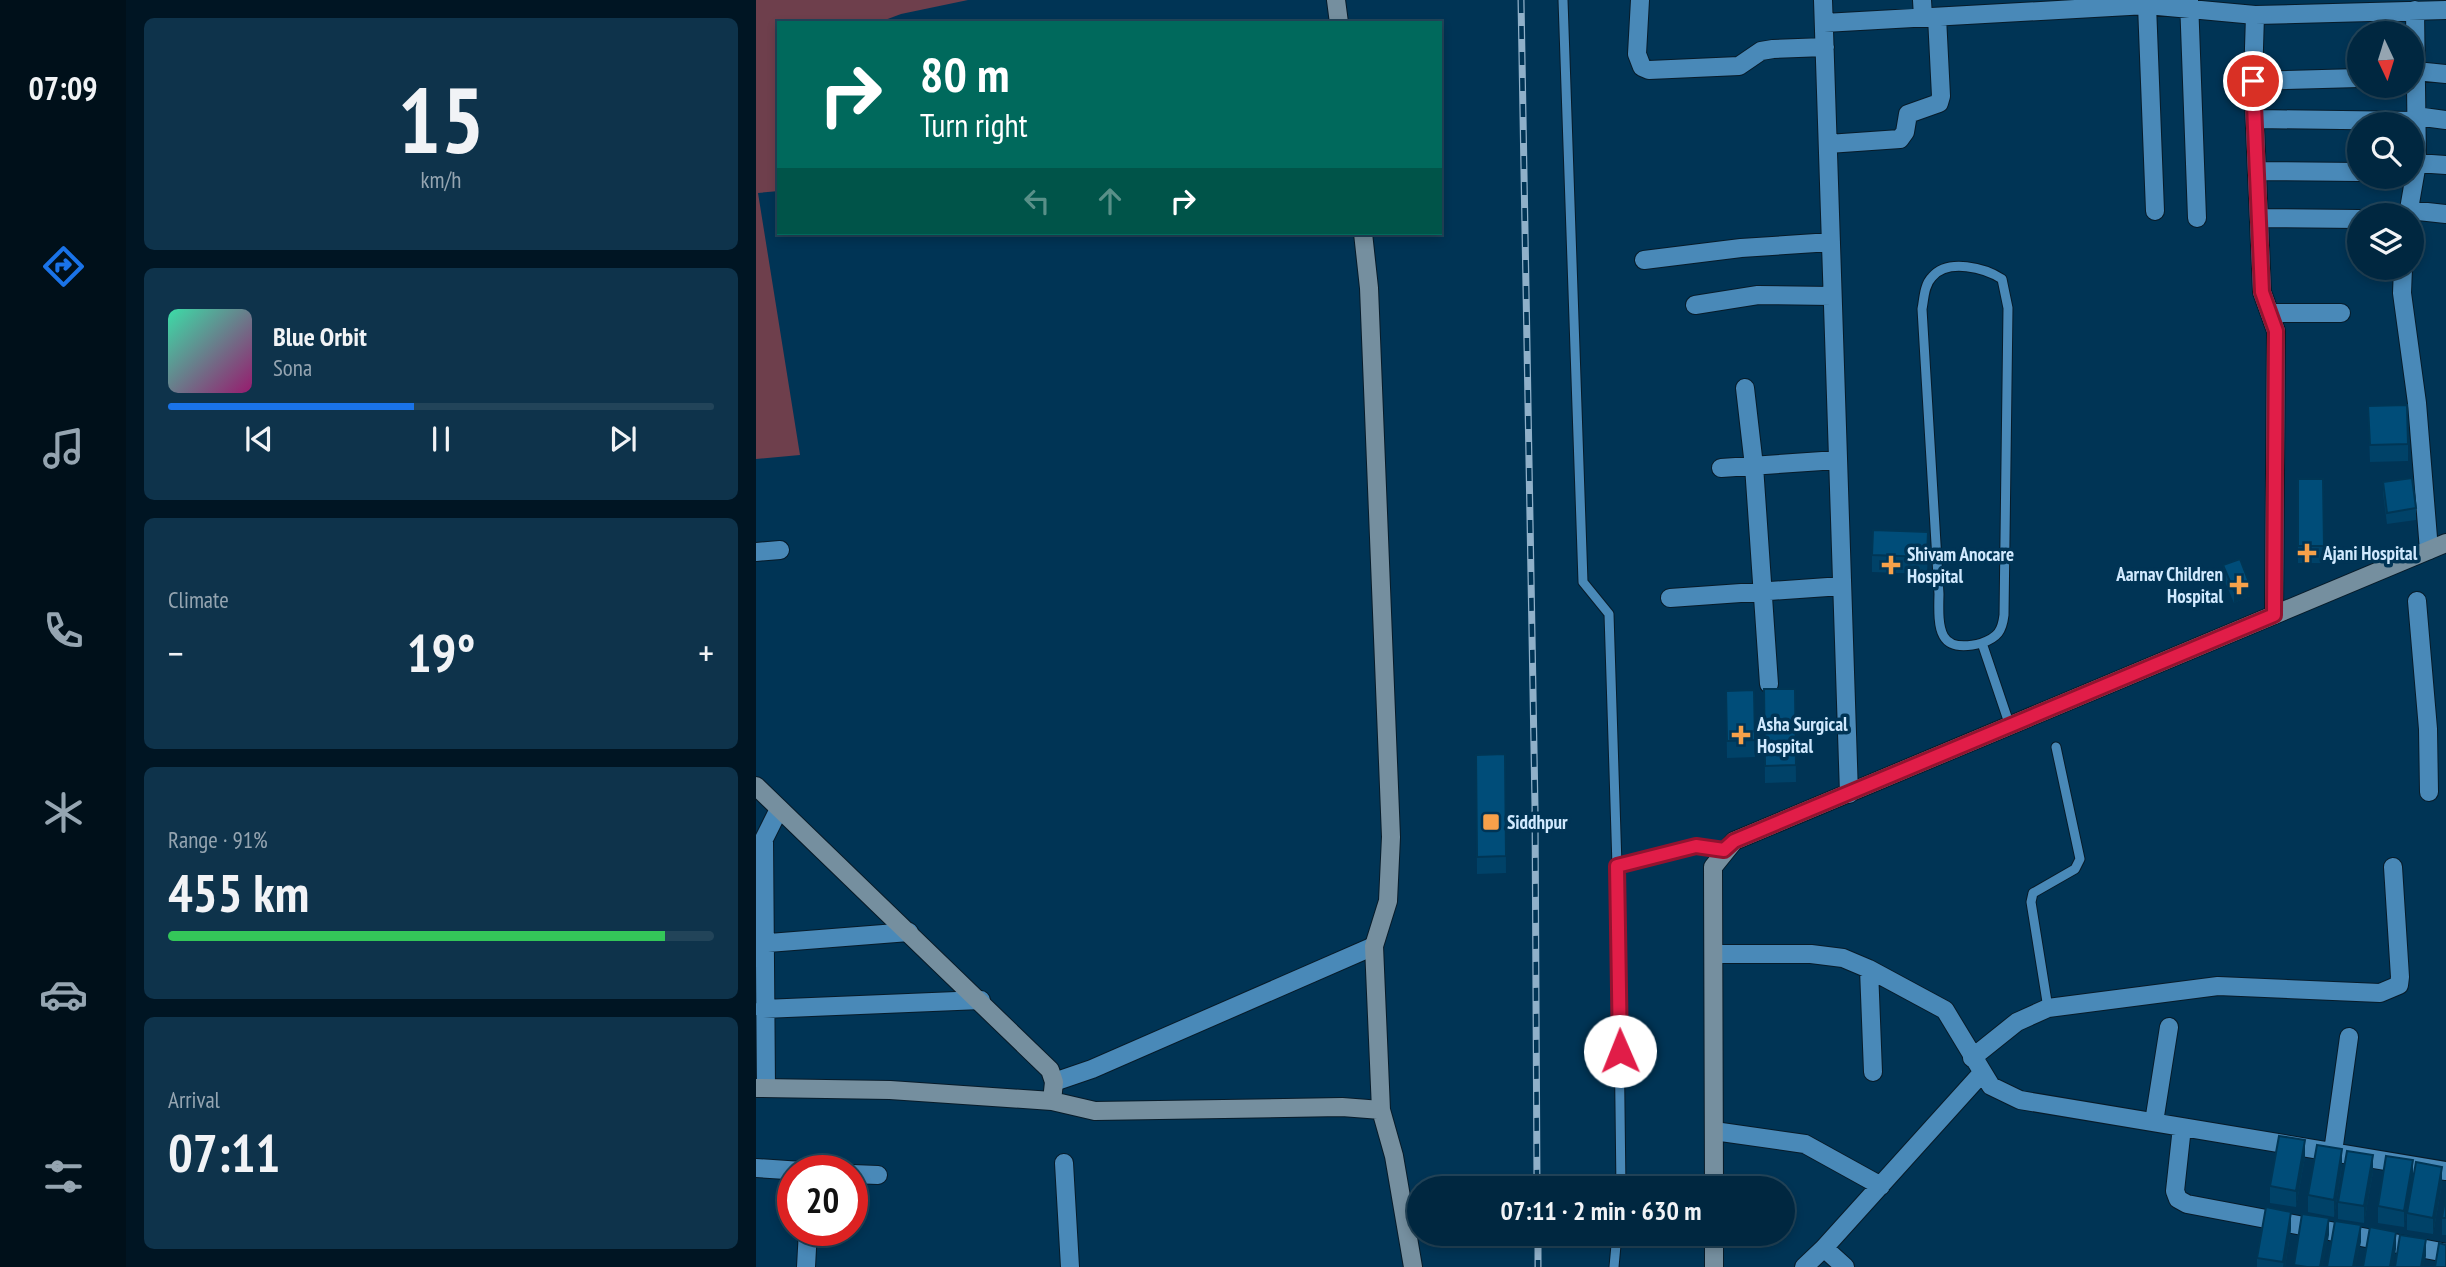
<!DOCTYPE html>
<meta charset="utf-8">
<style>
:root{--surface:#002740;--page:#0e334b;--text:#f1f3f6;--muted:#95a5b1;--line:#224459;--accent:#1a73e8}
body{margin:0;font-family:"PT Sans Narrow",sans-serif;background:var(--page);color:var(--text);height:100vh;display:flex;flex-direction:column;font-size:26px;white-space:nowrap}
*{box-sizing:border-box;margin:0}
p{font-size:23px;color:var(--muted)}
.icon{flex:none;width:38px;height:38px;fill:none;stroke:currentColor;stroke-width:2;stroke-linecap:round;stroke-linejoin:round}
.map{position:relative;flex:1;overflow:hidden}
.sheet{display:flex;flex-direction:column;gap:18px;padding:18px;background:#001523;width:630px}
.sheet>*{flex:none}
.hud{position:absolute;left:21px;top:21px;width:665px;height:214px;border-radius:0px;box-shadow:0 4px 10px #0003,0 0 0 2px var(--line);background:#00695c;color:#fff;overflow:hidden}
.needle{width:46px;rotate:176deg}
.fabs{position:absolute;left:1591px;top:21px;display:grid;gap:14px}
.fabs a{display:grid;place-items:center;width:77px;height:77px;border-radius:50%;background:var(--surface);box-shadow:0 4px 10px #0003,0 0 0 2px var(--line);font-size:35px}
.speed{position:absolute;left:21px;top:1155px;display:flex;gap:14px;font-size:35px;font-weight:700;text-align:center}
.speed>*{display:grid;place-content:center;width:91px;height:91px;border-radius:50%;background:var(--surface);box-shadow:0 4px 10px #0003,0 0 0 2px var(--line);line-height:1}
.speed .limit{border:10px solid #d22;background:#fff;color:#111}
.pin{position:absolute;display:grid;place-items:center;width:60px;height:60px;color:#fff;margin:-30px;border:4px solid #fff;border-radius:50%;box-shadow:0 2px 7px #0007}
.me{position:absolute;width:77px;margin:-38px;rotate:359deg;stroke-linejoin:round;filter:drop-shadow(0 0 5px #0008)}
.turn{display:flex;align-items:center;gap:24px;height:147px;padding:0 28px;font-size:32px}
.turn .icon{width:91px;height:91px;stroke-width:2.5}
.turn b{display:block;font-size:49px;line-height:60px}
.lanes{display:flex;align-items:center;height:66px;padding:0 28px;background:#0003;justify-content:center;gap:35px;direction:ltr}
.lanes .off{opacity:.35}
.big{font-size:52px;font-weight:700;line-height:1.1}
.sheet .card{flex:1;display:flex;flex-direction:column;justify-content:center;gap:10px;min-width:0;padding:0 24px;border-radius:10px;background:var(--page)}
.sheet .dial{align-items:center;gap:0}
.dial b{font-size:91px;line-height:1}
.song{display:flex;align-items:center;gap:21px}
.cover{width:84px;height:84px;border-radius:10px;background:linear-gradient(135deg,hsl(160 70% 55%),hsl(320 70% 35%))}
.played{height:7px;border-radius:4px;background:linear-gradient(90deg,var(--accent) 45%,var(--line) 45%)}
.keys{display:flex;justify-content:space-around;direction:ltr}
.heat{display:flex;justify-content:space-between;align-items:center;font-size:38px;direction:ltr}
.charge{height:10px;border-radius:5px;background:linear-gradient(90deg,#34c759 91%,var(--line) 0)}
.trip{position:absolute;left:651px;top:1176px;width:388px;height:70px;border-radius:35px;background:var(--surface);box-shadow:0 4px 10px #0003,0 0 0 2px var(--line);font-weight:700;line-height:70px;text-align:center}
main{display:flex;flex:1;min-height:0}
.dock{display:flex;flex-direction:column;width:126px;justify-content:space-around;align-items:center;background:#00101a;color:var(--muted)}
.dock .icon{width:49px;height:49px}
.dock .active{color:var(--accent)}
.dock b{font-size:32px;color:var(--text)}
.map>svg:first-child{display:block}
.green{fill:#6e3f4c}
.lines{fill:none;stroke-linecap:round;stroke-linejoin:round}
.lane-casing{stroke:#071b29;stroke-width:11}
.street-casing{stroke:#071b29;stroke-width:20}
.secondary-casing{stroke:#071b29;stroke-width:20}
.lane{stroke:#4989b8;stroke-width:9}
.street{stroke:#4989b8;stroke-width:18}
.secondary{stroke:#758f9f;stroke-width:18}
.rail-casing{stroke:#8fb0c9;stroke-width:7}
.rail{stroke:#003455;stroke-width:4.5;stroke-dasharray:13;stroke-linecap:butt}
.wall{fill:#004268}
.shaded-wall{fill:#003655}
.building{fill:#004d79;stroke:#003655;stroke-width:2}
.route-casing{stroke:#92132f;stroke-width:18}
.route{stroke:#e11d48;stroke-width:12}
.poi-dot{fill:#f7a14a;stroke:#003455;stroke-width:2.5}
.labels{text-anchor:middle;dominant-baseline:central;stroke-width:7;stroke-linejoin:round;paint-order:stroke}
.poi-label{font-size:19px;font-weight:bold;fill:#d0e9fe;stroke:#003455;text-anchor:start}
</style>
<main>
<nav class="dock">
<b>07:09</b>
<svg class="icon active" aria-label="directions" viewBox="0 0 24 24"><path d="M12 3l9 9-9 9-9-9zM9 14v-3h6M13 9l2 2-2 2"/></svg>
<svg class="icon" aria-label="music" viewBox="0 0 24 24"><path d="M9 18V5l10-2v13"/><circle cx="6" cy="18" r="3"/><circle cx="16" cy="16" r="3"/></svg>
<svg class="icon" aria-label="phone" viewBox="0 0 24 24"><path d="M5 4h4l2 5-3 2q2 4 5 5l2-3 5 2v4C11 20 4 13 5 4z"/></svg>
<svg class="icon" aria-label="climate" viewBox="0 0 24 24"><path d="M12 3v18M4 7l16 10M4 17L20 7"/></svg>
<svg class="icon" aria-label="car" viewBox="0 0 24 24"><path d="M5 17H2v-5l4-1 3-4h7l3 4 3 1v5h-3M9 17h6M6 11h13"/><circle cx="7" cy="17" r="2"/><circle cx="17" cy="17" r="2"/></svg>
<svg class="icon" aria-label="filters" viewBox="0 0 24 24"><path d="M4 7h16M4 17h16"/><circle cx="9" cy="7" r="2"/><circle cx="15" cy="17" r="2"/></svg>
</nav>
<section class="sheet">
<div class="card dial"><b>15</b><p>km/h</p></div>
<div class="card">
<div class="song"><i class="cover"></i><div><b>Blue Orbit</b><p>Sona</p></div></div>
<div class="played"></div>
<div class="keys"><svg class="icon" aria-label="previous" viewBox="0 0 24 24"><path d="M18 5L8 12l10 7zM5 5v14"/></svg><svg class="icon" aria-label="pause" viewBox="0 0 24 24"><path d="M8 5v14M16 5v14"/></svg><svg class="icon" aria-label="next" viewBox="0 0 24 24"><path d="M6 5l10 7-10 7zM19 5v14"/></svg></div>
</div>
<div class="card"><p>Climate</p>
<div class="heat"><a>−</a><b class="big">19°</b><a>+</a></div>
</div>
<div class="card"><p>Range · 91%</p><b class="big">455 km</b><div class="charge"></div></div>
<div class="card"><p>Arrival</p><b class="big">07:11</b></div>
</section>
<div class="map">
<svg width="1690" height="1267" viewBox="0 0 1690 1267">
<rect width="100%" height="100%" fill="#003455"/>
<path class="green" d="M0,0H212L145,14L121,23H23V191L2,193L44,455L0,459Z"/>
<g class="lines">
<defs>
<path id="lane" d="M807,0L827,582L853,614L861,866L865,1188
M1226,643C1182,655 1182,629 1183,594L1166,309C1168,299 1168,285 1176,277C1192,258 1229,268 1246,279L1252,308L1248,615C1246,631 1242,637 1226,643L1254,726
M861,866L940,847L968,850
M1292,1008L1275,902L1277,893L1319,869L1324,859L1300,747
M858,1267L861,1234"/>
<path id="street" d="M884,0L881,54L886,67L893,70L983,66L1005,51L1017,49L1069,47
M1067,0L1093,794
M1166,0L1167,17
M1433,0L1441,218
M1391,5L1399,211
M1499,15L1497,81L1506,292L1520,331L1518,615
M1068,23L1391,5L1499,15L1690,10
M1660,71L1690,74
M1497,81L1603,78
M1660,116L1690,120
M1501,119L1660,121
M1072,144L1144,139L1149,132L1152,114L1183,103L1185,96L1181,17
M1661,163L1690,165
M1501,171L1603,172
M1653,210L1690,214
M1652,215L1661,163L1659,10
M1504,218L1603,219
M888,260L985,248L1075,242
M1647,268L1646,293L1661,403L1673,550
M939,305L1002,295L1076,296
M1515,313H1585
M989,388L998,466L1013,684
M965,468L1081,460
M0,552L24,550
M914,598L1086,586
M1661,601L1672,729L1673,792
M0,944L153,932
M958,954H1055L1087,958L1113,969L1189,1010L1235,1086L1264,1100L1690,1171
M1113,969L1117,1072
M7,1009L225,1000
M1216,1058L1261,1022L1292,1008L1462,986L1624,993L1643,985L1644,977L1637,867
M298,1082L336,1069L618,946
M10,1088L8,839L23,809
M1398,1122L1413,1027
M1426,1127L1419,1191L1422,1199L1431,1204L1690,1253
M958,1131L1049,1144L1125,1186
M1577,1152L1593,1037
M308,1163L314,1267
M0,1168L46,1171
M96,1174L122,1175
M1068,1248L1226,1073
M50,1267L52,1230
M1048,1267L1068,1248L1089,1267"/>
<path id="secondary" d="M580,0L583,23
M607,233L613,288L635,837L632,901L618,946L625,1110
M0,786L294,1070L298,1082L296,1101
M0,1088L134,1090L296,1101L339,1111L586,1107L625,1110L638,1156L657,1267
M958,1188L957,867L978,841L1690,543
M958,1234V1267"/>
</defs>
<use href="#lane" class="lane-casing"/>
<use href="#street" class="street-casing"/>
<use href="#secondary" class="secondary-casing"/>
<use href="#lane" class="lane"/>
<use href="#street" class="street"/>
<use href="#secondary" class="secondary"/>
<defs>
<path id="rail" d="M765,0L779,807L781,1188
M782,1234V1267"/>
</defs>
<use href="#rail" class="rail-casing"/>
<use href="#rail" class="rail"/>
</g>
<path class="wall" d="M1612,406L1652,444V461L1614,462Z
M1542,479H1567L1568,563H1542Z
M1627,482L1660,508V520L1631,524L1627,493Z
M1172,549L1171,574L1116,572V555Z
M1467,565L1494,596L1478,603L1467,577Z
M1008,689H1039L1040,782L1009,783Z
M998,690L999,757L971,758L970,691Z
M749,754L750,873L721,874L720,755Z
M1549,1157L1540,1207L1514,1203V1186Z
M1586,1166L1578,1217L1552,1212V1195Z
M1617,1172L1608,1223L1582,1219V1202Z
M1657,1177L1648,1227L1622,1223V1206Z
M1686,1184L1677,1234L1651,1230V1213Z
M1690,1194V1235H1686V1218Z
M1535,1229L1529,1267H1501V1258Z"/>
<path class="shaded-wall" d="M1494,585V596L1478,603V591Z
M1549,1140V1157L1540,1207V1191Z
M1586,1149V1166L1578,1217V1200Z
M1617,1155V1172L1608,1223V1206Z
M1657,1160V1177L1648,1227V1211Z
M1686,1167V1184L1677,1234V1218Z
M1535,1212V1229L1529,1267H1527Z
M1573,1218V1235L1567,1267H1564Z
M1605,1225V1242L1600,1267H1597Z
M1640,1232V1249L1637,1267H1634Z
M1670,1239V1256L1668,1267H1665Z"/>
<path class="building" d="M1651,405L1652,444L1614,445L1612,406Z
M1656,478L1660,508L1631,513L1627,482Z
M1542,479H1567L1568,546H1542Z
M1117,530L1172,532L1171,557L1116,555Z
M1484,559L1494,585L1478,591L1467,565Z
M1008,689H1039L1040,765L1009,766Z
M998,690L999,740L971,741L970,691Z
M749,754L750,856L721,857L720,755Z
M1523,1136L1549,1140L1540,1191L1514,1186Z
M1561,1145L1586,1149L1578,1200L1552,1195Z
M1591,1151L1617,1155L1608,1206L1582,1202Z
M1630,1156L1657,1160L1648,1211L1622,1206Z
M1660,1162L1686,1167L1677,1218L1651,1213Z
M1690,1194V1218H1686Z
M1510,1207L1535,1212L1527,1262L1501,1258Z
M1546,1214L1573,1218L1564,1267H1551L1538,1265Z
M1579,1221L1605,1225L1597,1267H1571Z
M1614,1227L1640,1232L1634,1267H1607Z
M1644,1235L1670,1239L1665,1267H1639Z
M1683,1243L1690,1245V1267H1679Z"/>
<g class="lines">
<defs>
<path id="route" d="M864,1051L861,866L940,846L968,850L978,841L1518,615L1520,331L1506,292L1497,81"/>
</defs>
<use href="#route" class="route-casing"/>
<use href="#route" class="route"/>
</g>
<g class="poi-dot">
<path d="M1547.5 542.5h7v7h7v7h-7v7h-7v-7h-7v-7h7z"/>
<path d="M1131.5 554.5h7v7h7v7h-7v7h-7v-7h-7v-7h7z"/>
<path d="M1479.5 574.5h7v7h7v7h-7v7h-7v-7h-7v-7h7z"/>
<path d="M981.5 724.5h7v7h7v7h-7v7h-7v-7h-7v-7h7z"/>
<rect x="726" y="813" width="18" height="18" rx="3.5"/>
</g>
<g class="labels">
<g class="poi-label">
<text x="1567" y="553">Ajani Hospital</text>
<text x="1151" y="554">Shivam Anocare<tspan x="1151" dy="22">Hospital</tspan></text>
<text x="1467" y="574" text-anchor="end">Aarnav Children<tspan x="1467" dy="22">Hospital</tspan></text>
<text x="1001" y="724">Asha Surgical<tspan x="1001" dy="22">Hospital</tspan></text>
<text x="751" y="822">Siddhpur</text>
</g>
</g>
</svg>
<div class="fabs">
<a><svg class="needle" viewBox="-14 -14 28 28"><path d="M0-13l5 13h-10z" fill="#e53935"/><path d="M0 13l5-13h-10z" fill="#95a5b1"/></svg></a>
<a><svg class="icon" aria-label="search" viewBox="0 0 24 24"><circle cx="10" cy="10" r="6"/><path d="M15 15l6 6"/></svg></a>
<a><svg class="icon" aria-label="layers" viewBox="0 0 24 24"><path d="M12 4l9 5-9 5-9-5zM3 14l9 5 9-5"/></svg></a>
</div>
<div class="speed"><div class="limit">20</div></div>
<div class="pin" style="left:1497px;top:81px;background:#d93025"><svg class="icon" aria-label="arrive" viewBox="0 0 24 24"><path d="M6 21V4h12l-3 4 3 4H6"/></svg></div>
<svg class="me" style="left:864px;top:1051px" viewBox="-20 -20 40 40"><circle r="19" fill="#fff"/><path d="M0-13L10 11 0 6-10 11z" fill="#e11d48"/></svg>
<div class="trip">07:11 · 2 min · 630 m</div>
<div class="hud">
<div class="turn"><svg class="icon" aria-label="right" viewBox="0 0 24 24"><path d="M7 20v-9h11M14 6l5 5-5 5"/></svg><div><b>80 m</b>Turn right</div></div>
<div class="lanes"><svg class="icon off" aria-label="left" viewBox="0 0 24 24"><path d="M17 20v-9H6M10 6l-5 5 5 5"/></svg><svg class="icon off" aria-label="ahead" viewBox="0 0 24 24"><path d="M12 20V5M6 11l6-6 6 6"/></svg><svg class="icon" aria-label="right" viewBox="0 0 24 24"><path d="M7 20v-9h11M14 6l5 5-5 5"/></svg></div>
</div>
</div>
</main>
